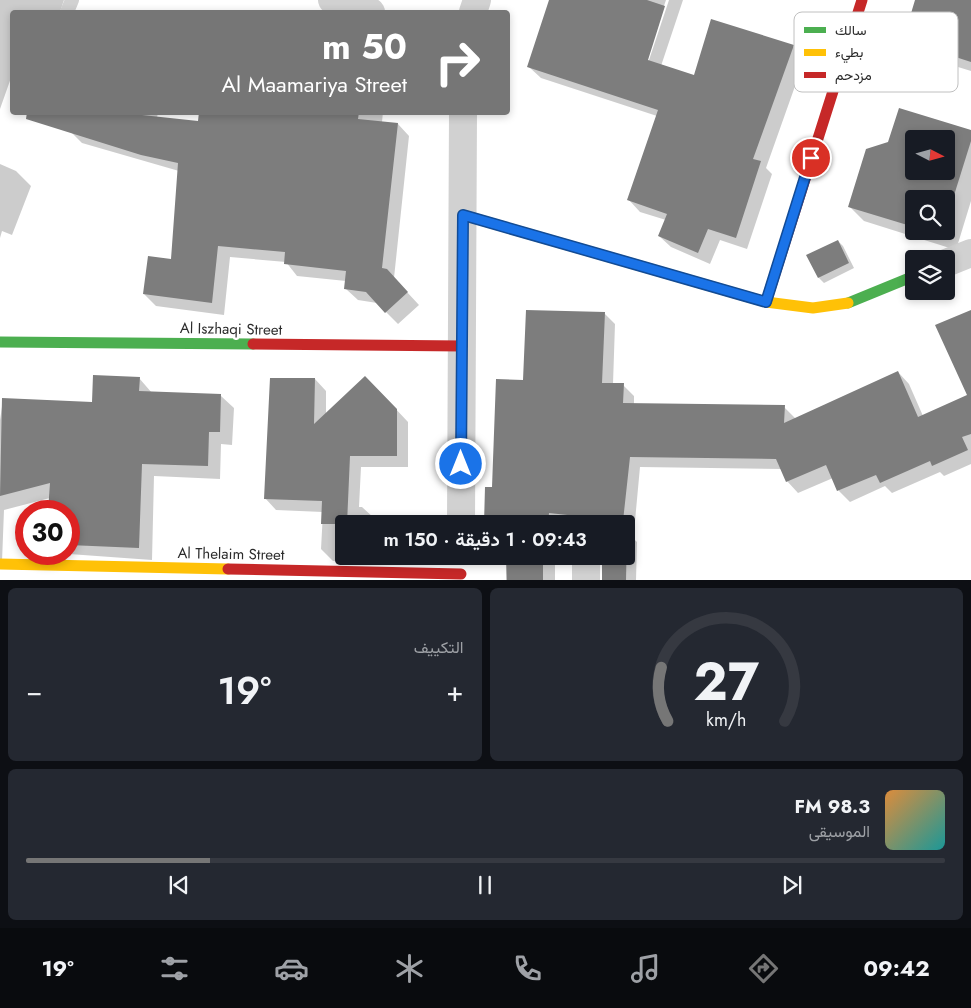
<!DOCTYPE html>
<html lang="ar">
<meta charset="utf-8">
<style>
:root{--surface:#171b24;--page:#242831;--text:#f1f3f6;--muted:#9ea1a6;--line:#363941;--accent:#767676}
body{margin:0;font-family:Jost,Vazirmatn,sans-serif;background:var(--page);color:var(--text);direction:rtl;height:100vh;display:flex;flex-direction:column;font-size:19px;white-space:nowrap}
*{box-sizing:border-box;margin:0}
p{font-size:16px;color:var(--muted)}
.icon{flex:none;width:28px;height:28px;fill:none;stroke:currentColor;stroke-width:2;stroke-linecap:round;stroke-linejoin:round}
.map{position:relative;height:580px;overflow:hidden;direction:ltr}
.side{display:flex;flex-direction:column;gap:8px;padding:8px;background:#0d0f14;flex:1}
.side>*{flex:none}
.top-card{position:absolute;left:10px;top:10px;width:500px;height:105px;border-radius:5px;box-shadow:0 2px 8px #0003;direction:rtl;background:#767676;color:#fff;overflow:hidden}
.needle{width:32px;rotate:96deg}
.controls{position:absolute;left:905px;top:130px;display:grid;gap:10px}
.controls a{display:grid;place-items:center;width:50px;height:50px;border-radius:5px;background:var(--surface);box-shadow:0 2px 8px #0003;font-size:25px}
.speed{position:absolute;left:15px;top:500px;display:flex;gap:10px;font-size:25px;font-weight:700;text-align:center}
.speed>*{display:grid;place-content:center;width:65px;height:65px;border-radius:50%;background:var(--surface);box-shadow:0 2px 8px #0003;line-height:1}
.speed .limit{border:8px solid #d22;background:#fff;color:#111}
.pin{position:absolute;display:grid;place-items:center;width:42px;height:42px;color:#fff;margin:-21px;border:2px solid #fff;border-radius:50%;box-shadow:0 1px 5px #0007}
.me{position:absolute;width:55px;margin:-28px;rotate:0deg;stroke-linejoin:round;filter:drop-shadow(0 0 4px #0008)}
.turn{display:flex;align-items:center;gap:18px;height:105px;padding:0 20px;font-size:22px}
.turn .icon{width:65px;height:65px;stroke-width:2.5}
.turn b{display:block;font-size:35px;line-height:42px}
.big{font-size:38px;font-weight:600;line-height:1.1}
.side .card{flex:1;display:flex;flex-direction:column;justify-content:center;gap:8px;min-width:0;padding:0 18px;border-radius:8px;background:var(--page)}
.side .dial{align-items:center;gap:0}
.dial svg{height:130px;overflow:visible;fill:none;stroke:var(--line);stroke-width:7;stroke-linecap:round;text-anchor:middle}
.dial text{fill:var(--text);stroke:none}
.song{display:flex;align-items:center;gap:15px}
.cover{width:60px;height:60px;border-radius:8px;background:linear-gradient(135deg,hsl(30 70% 55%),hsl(180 70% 35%))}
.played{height:5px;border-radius:2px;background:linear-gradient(90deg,var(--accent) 20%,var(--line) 20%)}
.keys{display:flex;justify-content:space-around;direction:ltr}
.heat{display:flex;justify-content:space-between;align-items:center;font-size:28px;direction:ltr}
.side .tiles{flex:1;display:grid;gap:8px;grid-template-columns:1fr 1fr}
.card:last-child{grid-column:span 2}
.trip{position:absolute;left:335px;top:515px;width:300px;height:50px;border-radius:5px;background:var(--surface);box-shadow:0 2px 8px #0003;font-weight:600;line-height:50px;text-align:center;direction:rtl}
.tab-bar{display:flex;height:80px;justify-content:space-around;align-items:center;background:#090b0e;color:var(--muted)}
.tab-bar .icon{width:35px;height:35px}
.tab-bar .selected{color:var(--accent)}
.tab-bar b{font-size:22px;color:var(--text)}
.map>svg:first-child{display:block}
.shadow{fill:#0003;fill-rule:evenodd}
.building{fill:#7d7d7d;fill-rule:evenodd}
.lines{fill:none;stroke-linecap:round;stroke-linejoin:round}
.lane{stroke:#d1d1d1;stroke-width:14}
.street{stroke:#d1d1d1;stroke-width:28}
.fast{stroke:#4caf50;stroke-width:11}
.slow{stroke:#ffc107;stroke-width:11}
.jam{stroke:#c62828;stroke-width:11}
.route-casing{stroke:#114b97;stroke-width:12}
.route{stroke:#1a73e8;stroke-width:9}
.labels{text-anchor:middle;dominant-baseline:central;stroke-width:5;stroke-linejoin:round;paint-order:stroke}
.street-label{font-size:15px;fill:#2c2c2c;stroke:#fff}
.key{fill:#fff;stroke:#c0c0c0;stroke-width:1}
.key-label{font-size:14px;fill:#2c2c2c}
</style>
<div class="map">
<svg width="971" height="581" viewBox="0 0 971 581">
<rect width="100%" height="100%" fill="#fff"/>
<path class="shadow" d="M0,0H64L60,12H12V75L0,109Z
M550,0H666L644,65L647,66L669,0H683L661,66L695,77L793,46L805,58L766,168L772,174L747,249L720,240L710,264L671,247L659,236L666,220L640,212L629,200L657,116L541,78L529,67Z
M917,0H971V71L919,55L904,40Z
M900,110L971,131V201L956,250L864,221L849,206L889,143ZM914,139H946V171H914ZM914,199H946V231H914Z
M75,112H158L157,118L199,123L200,112H383L382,122L398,124L409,136L394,278L419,305L398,324L377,303L358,300L346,289V281L297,276L286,262L230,257L224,315L156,306L144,294L172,260L179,171L82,143L70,131Z
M0,164L16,171L31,186L12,235L2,231L0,238Z
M838,241L843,246L854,268L824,283L819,278Z
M971,311V464L944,476L940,472L892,493L885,486L850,502L839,491L833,478L798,493L787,481L782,469L640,467L634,532L626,531L637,542L636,581H602L626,556V524H485L493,488L525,381L604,313L615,324L613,384L623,385L634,396V404L784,407L796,419L898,372L909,384L923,416L969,396Z
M139,378L152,393L221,396L234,408L232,445L221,444L220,479L154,476L152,560L69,554V511H49L50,498L4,510L2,562H0V420L3,400L93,403Z
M315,379L326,391V415L377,389L408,422V467H361L359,507H362L374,518L373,524H344V556H372V562L333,561L321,549L323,512L276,510L265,498Z
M495,556H558V560H555V581H506V558Z"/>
<path class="building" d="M549,0H647L665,6L648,60L694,75L711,19L794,45L753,159L761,161L736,238L708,229L698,253L658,236L667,214L627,200L658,110L527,67Z
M915,0H971V62L903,40Z
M899,108L971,130V141L946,221V199H914V227L848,207L866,149L888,142ZM914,139H946V171H914Z
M27,112H143L142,115L198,121L199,112H359L358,119L398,123L382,268L387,269L408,292L385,313L366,292L344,289L346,271L284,264L285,252L218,246L212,303L143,294L148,256L171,259L178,163L141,155L26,119Z
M838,240L849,263L818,278L806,255Z
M526,310L605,312L602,383H624L623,403L785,405L784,423L898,371L918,417L967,395L935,325L971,310V434L962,437L968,450L932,466L930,461L880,483L876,475L837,491L826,465L786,482L776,459L630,457L623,521L549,513L548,524H484L485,487H492L496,379L523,380Z
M93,375L140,377L139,391L221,394L220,432H209L208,466L142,464L139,548L69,545V511H48L50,483L0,496L2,398L92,402Z
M365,376L397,409V456H350L347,524H321L322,501L264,499L270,378H315L314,424Z
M626,530H627L626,581H602V556H626Z
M506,556H543V581H507Z"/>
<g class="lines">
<path class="lane" d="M67,12L72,0"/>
<path class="street" d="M332,0L371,12
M473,12L477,0
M946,263L971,253
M461,524L463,112
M586,581V556"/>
<path class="fast" d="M848,303L914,276
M0,342L253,344"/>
<path class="slow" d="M463,215L766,302L813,308L848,303
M0,564L228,569"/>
<path class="jam" d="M766,302L862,0
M253,344L462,346
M228,569L461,574"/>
</g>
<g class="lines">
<defs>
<path id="route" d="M461,464L463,215L766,302L811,158"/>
</defs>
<use href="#route" class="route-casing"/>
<use href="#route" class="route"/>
</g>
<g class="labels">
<g class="street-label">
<text transform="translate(231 329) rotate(1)">Al Iszhaqi Street</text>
<text transform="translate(231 554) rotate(1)">Al Thelaim Street</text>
</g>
</g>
<rect x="794" y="12" width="164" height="80" rx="8" class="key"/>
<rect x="804" y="27" width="22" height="6" fill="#4caf50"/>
<rect x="804" y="49" width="22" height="7" fill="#ffc107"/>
<rect x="804" y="72" width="22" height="6" fill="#c62828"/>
<g class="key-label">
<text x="835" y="35">سالك</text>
<text x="835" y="57">بطيء</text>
<text x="835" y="80">مزدحم</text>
</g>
</svg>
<div class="controls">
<a><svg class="needle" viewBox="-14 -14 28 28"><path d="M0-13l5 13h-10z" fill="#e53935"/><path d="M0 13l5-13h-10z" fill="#9ea1a6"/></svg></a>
<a><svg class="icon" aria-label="search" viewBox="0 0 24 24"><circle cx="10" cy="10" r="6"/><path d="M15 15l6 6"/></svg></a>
<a><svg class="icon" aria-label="layers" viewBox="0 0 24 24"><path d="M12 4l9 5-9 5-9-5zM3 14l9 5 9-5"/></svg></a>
</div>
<div class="speed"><div class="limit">30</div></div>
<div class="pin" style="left:811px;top:158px;background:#d93025"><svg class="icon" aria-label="arrive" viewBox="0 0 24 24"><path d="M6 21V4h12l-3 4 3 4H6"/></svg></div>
<svg class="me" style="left:461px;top:464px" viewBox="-20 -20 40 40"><circle r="17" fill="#1a73e8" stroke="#fff" stroke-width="3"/><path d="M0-11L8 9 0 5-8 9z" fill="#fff"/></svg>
<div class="trip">09:43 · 1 دقيقة · 150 m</div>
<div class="top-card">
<div class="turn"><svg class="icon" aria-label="right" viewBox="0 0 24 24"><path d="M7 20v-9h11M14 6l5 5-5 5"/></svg><div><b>50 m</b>Al Maamariya Street</div></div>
</div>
</div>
<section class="side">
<div class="tiles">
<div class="card dial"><svg viewBox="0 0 100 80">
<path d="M14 69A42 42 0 1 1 86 69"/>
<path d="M14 69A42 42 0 0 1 10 36" stroke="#767676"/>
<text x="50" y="56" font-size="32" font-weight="700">27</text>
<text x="50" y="72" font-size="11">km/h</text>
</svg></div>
<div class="card"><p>التكييف</p>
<div class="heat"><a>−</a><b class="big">19°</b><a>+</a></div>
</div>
<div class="card">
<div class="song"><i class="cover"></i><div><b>98.3 FM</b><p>الموسيقى</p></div></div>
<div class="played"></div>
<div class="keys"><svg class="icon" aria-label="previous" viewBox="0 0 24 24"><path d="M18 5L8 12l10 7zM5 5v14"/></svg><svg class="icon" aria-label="pause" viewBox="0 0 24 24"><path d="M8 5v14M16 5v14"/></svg><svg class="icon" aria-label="next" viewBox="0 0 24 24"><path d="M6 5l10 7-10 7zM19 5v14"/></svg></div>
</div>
</div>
</section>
<nav class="tab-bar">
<b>09:42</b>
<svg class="icon selected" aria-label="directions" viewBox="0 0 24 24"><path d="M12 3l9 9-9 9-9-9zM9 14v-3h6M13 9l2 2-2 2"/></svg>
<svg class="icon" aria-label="music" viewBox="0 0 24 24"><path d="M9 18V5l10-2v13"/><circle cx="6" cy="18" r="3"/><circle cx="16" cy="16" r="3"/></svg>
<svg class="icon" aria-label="phone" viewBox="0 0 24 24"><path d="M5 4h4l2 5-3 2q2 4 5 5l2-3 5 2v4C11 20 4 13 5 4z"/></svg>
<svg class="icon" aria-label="climate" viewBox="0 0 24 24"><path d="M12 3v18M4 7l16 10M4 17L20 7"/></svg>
<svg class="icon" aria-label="car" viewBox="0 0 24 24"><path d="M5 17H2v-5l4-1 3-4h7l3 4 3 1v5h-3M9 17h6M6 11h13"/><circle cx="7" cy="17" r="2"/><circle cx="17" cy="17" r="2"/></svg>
<svg class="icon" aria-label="filters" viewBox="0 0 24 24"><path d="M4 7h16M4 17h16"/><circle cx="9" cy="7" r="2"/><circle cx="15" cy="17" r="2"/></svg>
<b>19°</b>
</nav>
